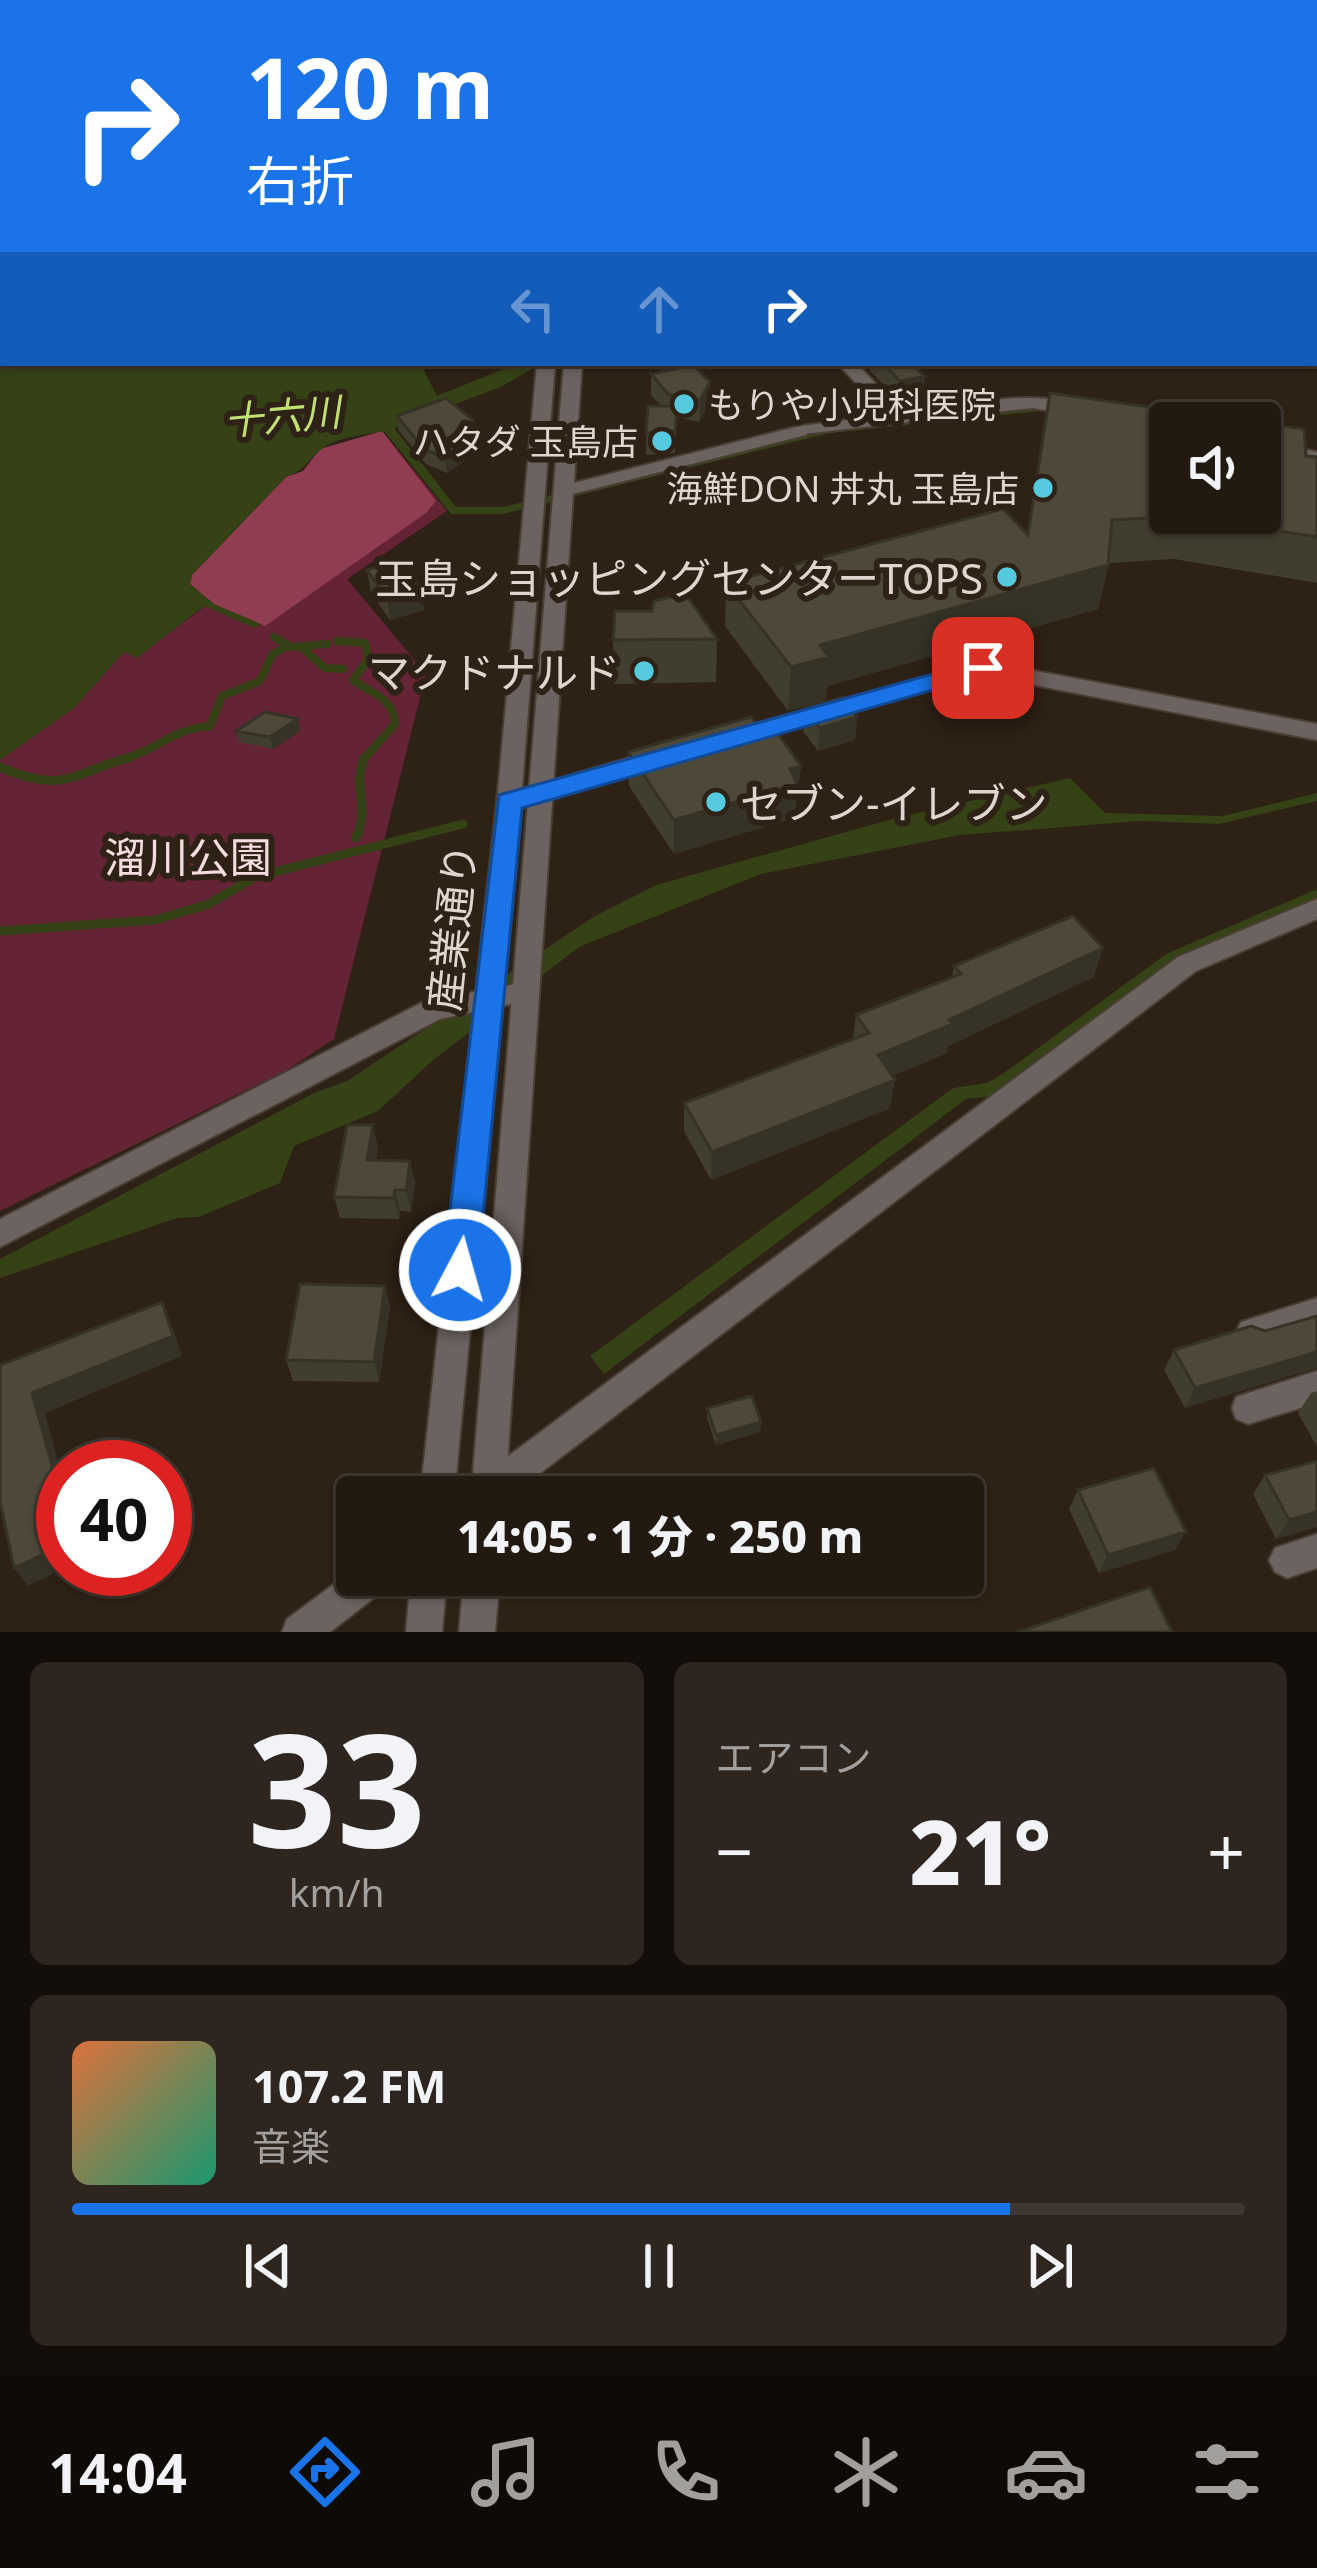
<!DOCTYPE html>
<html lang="ja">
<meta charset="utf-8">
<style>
:root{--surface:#221910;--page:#2e261e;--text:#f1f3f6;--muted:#a2a09f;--line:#3f3830;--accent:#1a73e8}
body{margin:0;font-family:"Noto Sans","Noto Sans JP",sans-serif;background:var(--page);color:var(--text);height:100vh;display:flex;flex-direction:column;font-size:45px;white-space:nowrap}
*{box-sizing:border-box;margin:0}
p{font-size:39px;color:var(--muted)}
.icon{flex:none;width:66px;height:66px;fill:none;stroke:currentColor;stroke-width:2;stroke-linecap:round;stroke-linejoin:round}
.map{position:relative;height:1632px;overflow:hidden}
.panel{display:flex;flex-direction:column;gap:30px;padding:30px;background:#130e09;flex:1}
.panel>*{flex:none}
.guide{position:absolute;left:0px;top:0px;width:1317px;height:366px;box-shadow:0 3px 9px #0004,0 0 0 3px var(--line);background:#1a73e8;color:#fff;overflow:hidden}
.controls{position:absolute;left:1149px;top:402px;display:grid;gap:24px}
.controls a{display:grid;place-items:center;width:132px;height:132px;border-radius:12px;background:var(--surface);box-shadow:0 3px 9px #0004,0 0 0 3px var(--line);font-size:60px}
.speed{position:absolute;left:36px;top:1440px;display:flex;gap:24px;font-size:60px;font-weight:700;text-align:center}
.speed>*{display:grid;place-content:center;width:156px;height:156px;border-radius:50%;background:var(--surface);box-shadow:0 3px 9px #0004,0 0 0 3px var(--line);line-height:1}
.speed .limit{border:18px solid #d22;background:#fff;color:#111}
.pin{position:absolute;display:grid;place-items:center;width:102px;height:102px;color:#fff;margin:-51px;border-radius:24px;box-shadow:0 6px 18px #0006}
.me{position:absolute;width:132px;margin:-66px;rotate:6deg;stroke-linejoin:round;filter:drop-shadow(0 0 9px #0008)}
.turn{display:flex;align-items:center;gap:42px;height:252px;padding:0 48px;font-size:54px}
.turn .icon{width:156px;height:156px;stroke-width:2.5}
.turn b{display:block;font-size:84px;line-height:102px}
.lanes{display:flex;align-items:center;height:114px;padding:0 48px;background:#0003;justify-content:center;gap:60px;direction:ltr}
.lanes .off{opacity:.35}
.big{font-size:90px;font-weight:800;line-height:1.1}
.panel .card{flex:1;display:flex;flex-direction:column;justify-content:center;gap:18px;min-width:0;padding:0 42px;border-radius:18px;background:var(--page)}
.panel .dial{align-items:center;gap:0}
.dial b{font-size:156px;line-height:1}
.song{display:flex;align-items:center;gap:36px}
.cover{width:144px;height:144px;border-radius:18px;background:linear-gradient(135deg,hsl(20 70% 55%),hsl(160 70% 35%))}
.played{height:12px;border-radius:6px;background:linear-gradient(90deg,var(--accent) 80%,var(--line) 80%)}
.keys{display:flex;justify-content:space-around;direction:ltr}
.heat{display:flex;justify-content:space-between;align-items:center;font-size:66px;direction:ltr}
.panel .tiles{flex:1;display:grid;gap:30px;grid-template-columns:1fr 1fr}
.card:last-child{grid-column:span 2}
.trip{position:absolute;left:336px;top:1476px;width:648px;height:120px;border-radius:12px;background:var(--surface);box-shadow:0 3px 9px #0004,0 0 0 3px var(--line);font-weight:800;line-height:120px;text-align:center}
.tabs{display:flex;height:192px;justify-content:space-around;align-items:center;background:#0e0a06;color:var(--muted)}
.tabs .icon{width:84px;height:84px}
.tabs .selected{color:var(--accent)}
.tabs b{font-size:54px;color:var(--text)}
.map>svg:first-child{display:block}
.green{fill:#642435}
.forest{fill:#903d52}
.water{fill:#344215}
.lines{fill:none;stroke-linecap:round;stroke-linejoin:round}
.stream-far2{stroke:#344215;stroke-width:6}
.stream-far1{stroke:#344215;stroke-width:8}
.stream{stroke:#344215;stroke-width:9}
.minor-casing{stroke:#4a3e33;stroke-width:4}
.tertiary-casing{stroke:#4a3e33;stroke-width:4}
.minor{fill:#6c6360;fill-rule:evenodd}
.tertiary{fill:#6c6360;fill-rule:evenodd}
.wall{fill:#423e2f}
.shaded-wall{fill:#363226}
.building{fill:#4d4837;stroke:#363226;stroke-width:3;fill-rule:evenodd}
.route{fill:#1a73e8;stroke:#114b97;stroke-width:3}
.poi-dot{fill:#55cadf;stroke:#2e2115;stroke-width:4.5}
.labels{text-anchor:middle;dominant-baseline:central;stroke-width:12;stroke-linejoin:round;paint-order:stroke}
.far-poi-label{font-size:36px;fill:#dfd7cf;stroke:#2e2115;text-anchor:end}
.far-water-label{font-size:39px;font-style:italic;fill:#bfe272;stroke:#2e2115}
.poi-label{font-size:42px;fill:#dfd7cf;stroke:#2e2115;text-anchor:end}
.park-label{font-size:42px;fill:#f5dce0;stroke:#2e2115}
.street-label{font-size:42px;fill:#dfd7cf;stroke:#2e2115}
</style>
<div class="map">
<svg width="1317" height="1632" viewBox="0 0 1317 1632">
<rect width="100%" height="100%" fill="#2e2115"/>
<path class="green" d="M382,431L447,511L347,579L426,674L334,1039L287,1070L0,1211V760L74,708L124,651L138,657L205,606L255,628L190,584Z"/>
<path class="forest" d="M382,431L436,501L426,513L265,626L215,605L190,584L192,575L286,477L303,471L320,449Z"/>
<path class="water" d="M0,229L3,363H420L437,396L518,363H543L500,387L394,428L456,507H503L827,428L1039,407L1170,436L1041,411L830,433L503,514H451L384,431C362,435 334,437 317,453C305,464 303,471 286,477L192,575L190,584L214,604L261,624L255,628L204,606L137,658L124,652L74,708L0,760Z
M1070,778L1105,813L1223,816L1317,793V801L1219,824L1140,821L960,835L761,874L579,947L432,1061L378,1111L294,1146L280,1183L198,1217L177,1218L0,1278V1259L314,1093L347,1081L595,916L656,885L896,818Z
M1317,889V900L1176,960L993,1096L966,1099L604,1374L590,1356L953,1088L987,1083L1004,1073L1166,954Z"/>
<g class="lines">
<path class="stream-far2" d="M1314,315L1317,319"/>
<path class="stream-far1" d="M274,637L291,647L327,644
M337,641L365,643L368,660L353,680C372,694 394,698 395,724L363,760
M302,648L325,668L343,669
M120,760C159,750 169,730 210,726L222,696L260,681L272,655L285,647"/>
<path class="stream" d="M0,767C66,795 71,773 131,757
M356,838C371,806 351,785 365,757
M0,931L155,920L209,904L255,877L463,824"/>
<defs>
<path id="minor" d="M1198,0H1211L1213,3H1200Z
M837,363H856L904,413C951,407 1047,384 1086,410L1077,415L1032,408L794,435L791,431L800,426L886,415Z
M1260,440L1317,452V464L1260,452Z
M983,661L1317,724V740L983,675L730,746L719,738L722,733Z
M656,750L668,758L664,764L509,810L497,802L501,796Z
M1317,899V919L1196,971L509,1497H473L476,1480L1178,957Z
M526,982L535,985L539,992L535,999L440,1019L0,1247V1219L425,1001Z
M1317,1298V1328L1252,1347L1241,1342L1236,1332L1241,1322Z
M1317,1371V1403L1248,1424L1236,1419L1232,1408L1236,1397Z
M1317,1534V1568L1287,1578L1275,1572L1269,1560L1275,1548Z"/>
<path id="tertiary" d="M576,0H588V3H576Z
M594,0H606V3H594Z
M537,363H555L521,802L454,1497H420L497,802Z
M564,363H582L574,483L800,426L809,431L806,435L573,494L505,1497H471Z
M357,1567V1575H394L388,1587L330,1632H282L287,1619Z
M411,1575H447L442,1632H406Z
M464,1575H500L495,1632H459Z"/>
</defs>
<use href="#minor" class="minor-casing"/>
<use href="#tertiary" class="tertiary-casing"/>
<use href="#minor" class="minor"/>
<use href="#tertiary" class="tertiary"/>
</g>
<path class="wall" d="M301,0H490L482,3H301Z
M495,0H559L558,3H496Z
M871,363H910L925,376L923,395L898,400L870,371Z
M651,374L709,404L699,422L677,417L675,453L646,455V433L661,406L651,395Z
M1050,393L1317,457V583L1174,559L1109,563L1098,609L827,686L825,701L788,711L725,626L726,583L1027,534Z
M397,416L473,420L474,435L470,457L447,473L426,464L399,431Z
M367,570L421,587L424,610L390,620L371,593Z
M652,611L717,639L716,682L614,684L613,640Z
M805,708L857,717L855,740L818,751L803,731Z
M236,731H300L273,749L239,742Z
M764,734L801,766L794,818L674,854L629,786L628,752Z
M954,966L1094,977L948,1046L947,1053L892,1076L890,1108L711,1180L684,1131V1103L853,1039L856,1015L952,978Z
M378,1147L376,1160L415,1182L411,1212L400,1211L399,1219L340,1218L334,1197Z
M385,1286L390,1307L379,1382L293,1381L286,1360Z
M1251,1326L1185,1408L1164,1370L1174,1350Z
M1317,1391V1447L1298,1413L1311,1393Z
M707,1408L761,1422L760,1432L716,1445L707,1418Z
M1317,1461V1527L1276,1539L1253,1494L1265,1475Z
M1078,1490L1175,1550L1099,1573L1069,1509Z
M682,1575H747L687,1593Z"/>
<path class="shaded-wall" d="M471,0H490L482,3H471Z
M925,376L923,395L898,400L900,381Z
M710,382L709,404L699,422L700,400Z
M473,420L474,435L470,457L447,473L445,458Z
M1108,565L1098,609L827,686L825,701L788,711L791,667L820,645Z
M421,587L424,610L390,620L387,598Z
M857,717L855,740L818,751L820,728Z
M298,719L300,731L273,749L270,737Z
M801,766L794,818L674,854V820L790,769Z
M1103,948L1094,977L948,1046L947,1053L874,1083L878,1055Z
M895,1080L890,1108L711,1180L712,1152Z
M373,1125L378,1147L372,1182L367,1160Z
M410,1161L415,1182L411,1212L406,1190Z
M395,1190L400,1211L399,1219L394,1198Z
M385,1286L390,1307L379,1382L374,1362Z
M162,1302L171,1323L182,1356L45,1413L63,1480V1505L32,1393Z
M1317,1352V1368L1185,1408L1195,1388Z
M761,1422L760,1432L716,1445V1435Z
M1317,1512V1527L1276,1539L1289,1520Z
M1186,1532L1175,1550L1099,1573L1108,1555Z
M63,1545V1569L28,1586L14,1568Z
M687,1575H747L687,1593Z"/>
<path class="building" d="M0,0H208L206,3H3V6H0Z
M301,0H364H358L365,3H301Z
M512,0H556L555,3H511Z
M627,0H667L669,3H628Z
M2,176L3,214H0V180Z
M883,363H910L925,376L900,381Z
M693,365L710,382L700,400L668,394L651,374Z
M1050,393L1304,429L1306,456L1317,457V537L1185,516L1112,520L1108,565L820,645L829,657L791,667L726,583L1003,509L1028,535ZM1170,423H1260V513H1170Z
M446,398L473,420L468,442L445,458L424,449L397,416Z
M648,406H677L675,431L646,433Z
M400,560L421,587L387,598L367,570Z
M685,593L717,639L613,640L615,611H652L654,601Z
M843,697L857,717L820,728L805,708Z
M265,712L298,719L270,737L236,731Z
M751,717L764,734L776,731L801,766L790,769L797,784L674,820L628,752Z
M1073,916L1103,948L949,1020L953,1024L878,1055L895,1080L712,1152L684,1103L869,1033L856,1015L961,974L954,966Z
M347,1125H373L367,1160L410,1161L406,1190H395L394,1198L334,1197Z
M300,1284L385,1286L374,1362L286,1360Z
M162,1302L173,1336L32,1393L63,1505V1545L14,1568L0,1501V1365Z
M1317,1316V1352L1195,1388L1174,1350L1251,1326L1265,1331Z
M752,1396L761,1422L716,1435L707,1408Z
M1317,1461V1512L1289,1520L1265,1475Z
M1154,1468L1186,1532L1108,1555L1078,1490Z
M1150,1587L1172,1632H1018Z"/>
<path class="route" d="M983,660L995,668L992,673L522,808L478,1270L473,1281L460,1286L448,1281L443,1270L499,795Z"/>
<g class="poi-dot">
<circle cx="684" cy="404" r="12"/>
<circle cx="662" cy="441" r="12"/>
<circle cx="1043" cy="488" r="12"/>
<circle cx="1007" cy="577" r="12"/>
<circle cx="644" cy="671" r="12"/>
<circle cx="716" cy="802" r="12"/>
</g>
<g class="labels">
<g class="far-poi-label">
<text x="708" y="404" text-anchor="start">もりや小児科医院</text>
<text x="638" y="441">ハタダ 玉島店</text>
<text x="1019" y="488">海鮮DON 丼丸 玉島店</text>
</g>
<g class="far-water-label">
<text transform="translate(282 415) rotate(-5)">十六川</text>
</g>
<g class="poi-label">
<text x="983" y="577">玉島ショッピングセンターTOPS</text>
<text x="620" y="671">マクドナルド</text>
<text x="740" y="802" text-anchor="start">セブン-イレブン</text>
</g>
<g class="park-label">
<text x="188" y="856">溜川公園</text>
</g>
<g class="street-label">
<text transform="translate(451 927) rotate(-84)">産業通り</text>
</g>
</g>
</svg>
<div class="controls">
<a><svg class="icon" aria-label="sound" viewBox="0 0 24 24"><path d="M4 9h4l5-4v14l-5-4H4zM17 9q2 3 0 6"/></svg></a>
</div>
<div class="speed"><div class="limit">40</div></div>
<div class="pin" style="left:983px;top:668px;background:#d93025"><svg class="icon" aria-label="arrive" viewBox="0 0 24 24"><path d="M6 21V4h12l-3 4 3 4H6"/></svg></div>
<svg class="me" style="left:460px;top:1270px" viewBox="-20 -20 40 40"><circle r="17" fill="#1a73e8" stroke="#fff" stroke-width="3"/><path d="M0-11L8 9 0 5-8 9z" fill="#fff"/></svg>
<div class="trip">14:05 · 1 分 · 250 m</div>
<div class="guide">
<div class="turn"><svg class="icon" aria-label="right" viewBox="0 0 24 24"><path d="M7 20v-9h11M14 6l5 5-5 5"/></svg><div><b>120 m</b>右折</div></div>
<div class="lanes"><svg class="icon off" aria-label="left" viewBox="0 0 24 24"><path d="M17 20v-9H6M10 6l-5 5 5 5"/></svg><svg class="icon off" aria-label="ahead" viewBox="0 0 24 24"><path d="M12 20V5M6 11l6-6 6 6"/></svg><svg class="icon" aria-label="right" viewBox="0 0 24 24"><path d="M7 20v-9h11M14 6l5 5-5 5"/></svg></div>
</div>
</div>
<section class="panel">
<div class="tiles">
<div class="card dial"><b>33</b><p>km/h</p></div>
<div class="card"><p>エアコン</p>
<div class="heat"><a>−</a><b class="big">21°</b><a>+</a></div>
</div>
<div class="card">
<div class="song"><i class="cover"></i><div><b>107.2 FM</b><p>音楽</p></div></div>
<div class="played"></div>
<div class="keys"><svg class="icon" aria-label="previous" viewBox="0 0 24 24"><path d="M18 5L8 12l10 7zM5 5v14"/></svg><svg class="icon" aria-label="pause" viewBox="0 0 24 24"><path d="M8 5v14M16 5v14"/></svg><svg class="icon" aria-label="next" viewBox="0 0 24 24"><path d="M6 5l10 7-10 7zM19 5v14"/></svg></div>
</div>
</div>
</section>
<nav class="tabs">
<b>14:04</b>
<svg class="icon selected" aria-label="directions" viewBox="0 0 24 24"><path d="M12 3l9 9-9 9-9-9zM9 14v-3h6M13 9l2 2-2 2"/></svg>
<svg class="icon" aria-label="music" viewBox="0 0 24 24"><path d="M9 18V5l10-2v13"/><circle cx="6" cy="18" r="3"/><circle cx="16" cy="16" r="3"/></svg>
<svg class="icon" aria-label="phone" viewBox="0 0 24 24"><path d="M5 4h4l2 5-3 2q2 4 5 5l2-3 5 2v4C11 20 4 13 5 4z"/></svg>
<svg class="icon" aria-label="climate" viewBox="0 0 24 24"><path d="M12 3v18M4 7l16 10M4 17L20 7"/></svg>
<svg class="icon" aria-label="car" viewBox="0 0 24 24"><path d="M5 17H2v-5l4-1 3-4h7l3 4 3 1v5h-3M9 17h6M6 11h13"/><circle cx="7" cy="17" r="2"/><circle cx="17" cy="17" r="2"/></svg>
<svg class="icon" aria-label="filters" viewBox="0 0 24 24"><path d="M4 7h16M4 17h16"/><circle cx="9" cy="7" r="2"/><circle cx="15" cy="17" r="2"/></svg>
</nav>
